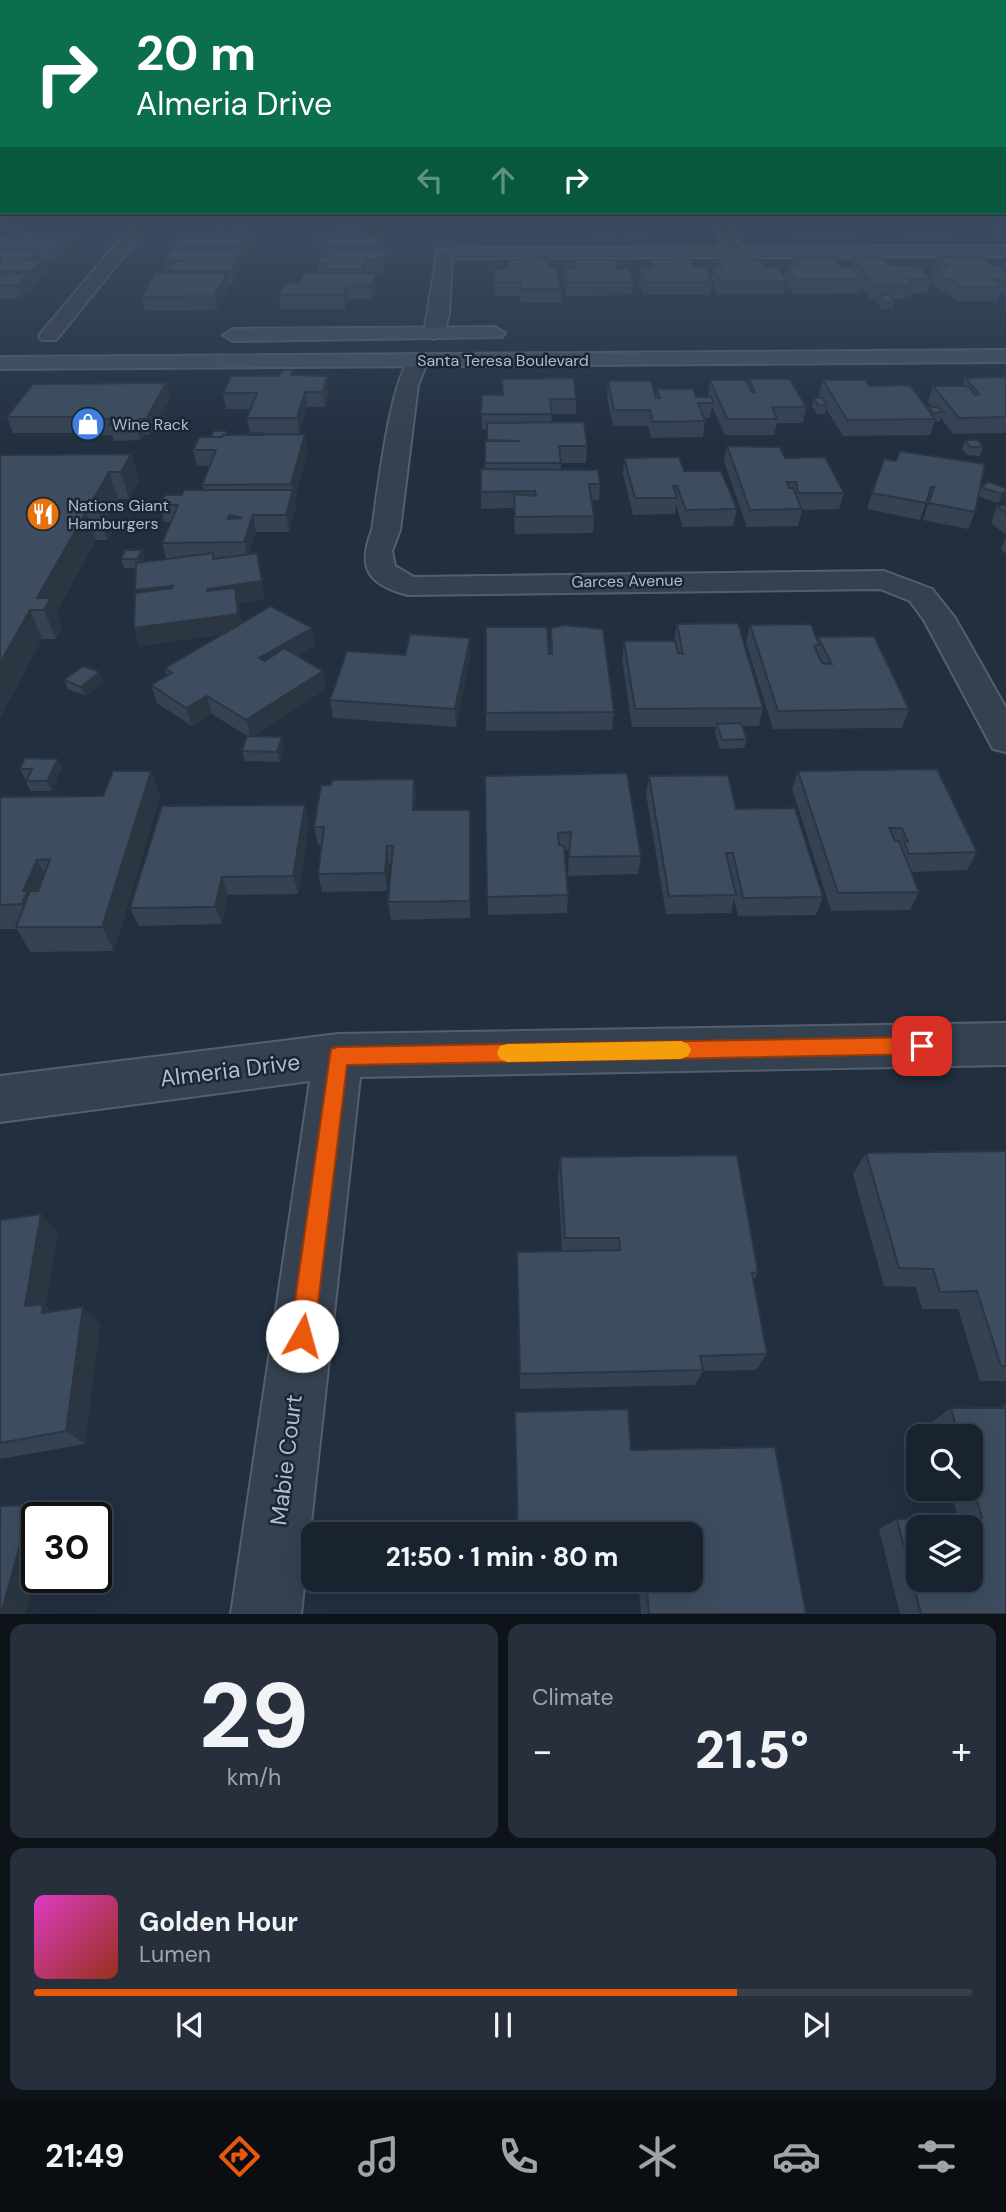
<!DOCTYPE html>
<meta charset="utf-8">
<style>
:root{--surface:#19232f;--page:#262f3b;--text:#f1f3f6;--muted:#9fa4aa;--line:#37404b;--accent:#ea580c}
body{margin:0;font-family:"DM Sans",sans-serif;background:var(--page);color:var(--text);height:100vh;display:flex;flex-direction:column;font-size:26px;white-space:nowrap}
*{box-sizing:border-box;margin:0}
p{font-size:23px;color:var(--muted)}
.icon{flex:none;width:38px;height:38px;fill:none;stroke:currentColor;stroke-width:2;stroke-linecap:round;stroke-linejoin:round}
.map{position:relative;height:1614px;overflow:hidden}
.panel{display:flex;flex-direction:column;gap:10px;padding:10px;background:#0e131a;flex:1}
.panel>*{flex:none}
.banner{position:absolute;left:0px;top:0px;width:1006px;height:214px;box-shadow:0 7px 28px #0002,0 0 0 2px var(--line);background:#0b6e4f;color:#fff;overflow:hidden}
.buttons{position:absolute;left:906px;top:1424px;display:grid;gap:14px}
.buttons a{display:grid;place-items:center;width:77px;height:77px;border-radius:14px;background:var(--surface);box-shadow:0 7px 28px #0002,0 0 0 2px var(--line);font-size:35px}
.speed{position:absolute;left:21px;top:1502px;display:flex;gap:14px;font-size:35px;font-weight:700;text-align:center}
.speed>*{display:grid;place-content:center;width:91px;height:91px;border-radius:50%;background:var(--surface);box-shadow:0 7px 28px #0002,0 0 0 2px var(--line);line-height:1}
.speed .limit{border:4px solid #111;border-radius:10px;background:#fff;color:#111}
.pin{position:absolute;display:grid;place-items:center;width:60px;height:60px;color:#fff;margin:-30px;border-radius:14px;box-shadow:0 4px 10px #0006}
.me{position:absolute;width:77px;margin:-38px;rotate:7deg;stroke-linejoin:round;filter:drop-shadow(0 0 5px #0008)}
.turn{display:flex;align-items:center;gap:24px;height:147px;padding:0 21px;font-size:32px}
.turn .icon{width:91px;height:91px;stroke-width:2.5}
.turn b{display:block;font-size:49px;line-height:60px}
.lanes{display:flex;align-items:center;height:66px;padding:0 21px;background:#0003;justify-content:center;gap:35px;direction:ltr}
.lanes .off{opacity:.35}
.big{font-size:52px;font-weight:800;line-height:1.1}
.panel .tile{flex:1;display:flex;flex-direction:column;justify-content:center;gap:10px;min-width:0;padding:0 24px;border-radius:14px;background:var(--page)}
.panel .dial{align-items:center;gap:0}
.dial b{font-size:91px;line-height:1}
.song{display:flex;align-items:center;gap:21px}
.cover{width:84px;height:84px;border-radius:10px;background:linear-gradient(135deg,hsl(310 70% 55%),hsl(10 70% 35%))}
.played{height:7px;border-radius:4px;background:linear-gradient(90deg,var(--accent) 75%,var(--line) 75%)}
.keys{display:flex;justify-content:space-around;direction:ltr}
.heat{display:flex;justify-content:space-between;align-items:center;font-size:38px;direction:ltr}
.panel .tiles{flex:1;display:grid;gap:10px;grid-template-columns:1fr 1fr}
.tile:last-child{grid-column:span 2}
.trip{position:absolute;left:301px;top:1522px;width:402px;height:70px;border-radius:14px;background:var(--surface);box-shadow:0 7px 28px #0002,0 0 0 2px var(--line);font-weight:800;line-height:70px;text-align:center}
.dock{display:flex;height:112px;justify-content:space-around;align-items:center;background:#0a0e13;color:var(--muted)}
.dock .icon{width:49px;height:49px}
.dock .active{color:var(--accent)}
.dock b{font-size:32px;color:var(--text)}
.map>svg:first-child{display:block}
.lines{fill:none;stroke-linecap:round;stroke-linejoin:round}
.minor-casing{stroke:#535f6d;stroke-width:4}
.secondary-casing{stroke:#535f6d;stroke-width:4}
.minor{fill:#35414f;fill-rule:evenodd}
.secondary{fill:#435063;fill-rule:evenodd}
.wall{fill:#344252}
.shaded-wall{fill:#2b3642}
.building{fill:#3d4d5f;stroke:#2b3642;stroke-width:2;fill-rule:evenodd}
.route{fill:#ea580c;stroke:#983908;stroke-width:2}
.slow{fill:#f59e0b}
.labels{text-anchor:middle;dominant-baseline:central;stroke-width:5;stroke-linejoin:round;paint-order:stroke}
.far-street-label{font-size:16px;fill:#b1bcca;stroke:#1a2634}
.far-poi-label{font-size:16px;fill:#b1bcca;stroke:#1a2634;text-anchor:start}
.near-street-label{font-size:23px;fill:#b1bcca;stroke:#1a2634}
</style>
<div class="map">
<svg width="1006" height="1614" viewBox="0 0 1006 1614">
<rect width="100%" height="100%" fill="#212f3f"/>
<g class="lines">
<defs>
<path id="minor" d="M137,219H154L56,340H42L39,336L42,332Z
M709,219H725L740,247L1006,246V256L452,258L449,314L444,333L434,339L424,333L438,249L723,247Z
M417,354L428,360L418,385L400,530L392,551L395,566L414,577L884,571L932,589L955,618L1006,708V752L993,749L924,620L910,601L880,589L408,595C368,585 357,568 372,530C377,500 391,360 417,354Z
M1006,1023V1065L360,1077L301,1614H231L310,1081L0,1122V1076L338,1034Z"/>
<path id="secondary" d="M495,327L505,333L502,337L233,341L223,335L233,329Z
M1006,350V362L0,369V357Z"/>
</defs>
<use href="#minor" class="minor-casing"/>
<use href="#secondary" class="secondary-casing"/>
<use href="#minor" class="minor"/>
<use href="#secondary" class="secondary"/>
</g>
<path class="wall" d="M16,219H93H82L85,231L77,239H74L75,242L56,261H42L46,273L35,284H32L33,287L21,299H0V237H11L8,227Z
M260,219L261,228L256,238H254V241L244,260V262L233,284H230V286L217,310L145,311L142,297L168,273L164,260L173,250L172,247L192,238L190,226Z
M308,219H380V223L368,230L369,237L380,249H386L387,262L384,273H376L377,286L373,299H348L345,309H281L279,295L319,273L318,264L324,257L323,251H319L317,238L319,235L306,233L304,221Z
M492,219H552L551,231L520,232V227H493Z
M556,219H617L618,222L617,235H592L591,232H559Z
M619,219H682V220L680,232L624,235Z
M849,219L853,225L851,237H792L786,227H780L775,220Z
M895,219H969L966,229H956L953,237H911Z
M938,257L992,266L1003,269L1006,260V293H1000L997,301H956L948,292H941L931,282L927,293H911L910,299H893L895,302L893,309H881L877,303L878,300H871L861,286L859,293L793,294L786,283L783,294L718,295L712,283L710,295H644L639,281L640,268H649L650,260L695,268L711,279L713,268H717L719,259L765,268L784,277L786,266H792L794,258L841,267H850L852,258L889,266L930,278L933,266H935Z
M507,260L550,269L561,289V303H521L520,296H495L494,269H507Z
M573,260L617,269L633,282L632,295L566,296L564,282L565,269H573Z
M293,370L294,375L329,391L325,407H307L299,434H263H305L308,450L295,499L296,506L289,532H256L249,554L257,553L265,599L239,603L241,624L312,628L315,646L298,656L323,671L326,689L254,736L284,747L279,762L245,761L242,751L247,736L212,714L192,726L157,703L151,685L167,675L165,668L223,634L140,646L134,628L136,593V568H124L121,559L125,550L145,559L143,562L166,559L162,543L171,522H164L160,505L182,495L204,490L202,485L210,466H197L193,450L211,437L228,435H248L250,433L247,418L251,409H226L223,393L278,376Z
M965,378H1006V433L953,434L941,418L940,421H935L930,435L843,436L826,408L825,414H817L812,406L814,398H820L819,395L823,380L869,386L928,409V407H932L928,402L933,386H962Z
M502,379L576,399V414H552L551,423L587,446L586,463H561V470L600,484L599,500H592L594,516L593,533L515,534L514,508L481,509V469H485V441H487V429H482V395H502Z
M749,379L806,407L803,423H777L774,435H725L712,406L710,418H704L705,421L703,437L651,438L648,426H613L607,396L608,381L656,397L657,389L696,397H709L708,395L710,380L748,384Z
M170,399L150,434L144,435L140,440L114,441L112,435H79L78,433H13L7,417Z
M965,440L983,447L980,456L967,455L962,449Z
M727,446L844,493L839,509L802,510L798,526L747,527L724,462Z
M131,454L139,480L129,499H118L108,518L112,531L107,540H96L56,613L62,627L56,639H42L0,718V455Z
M624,458L684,471L737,509L733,526L683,527L676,505L675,514L633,515L623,474Z
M896,461L975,512L968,529L923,520L928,504L926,503L920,520L867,509L872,493Z
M981,487L1006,488V496L998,503L978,496Z
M1006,505V535L991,523L997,506Z
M1006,537V554L1001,550Z
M677,624L763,708L759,726H743L747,739L744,748L720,749L715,733L716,727H632L622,659L624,641H674Z
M750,625L818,640V637L909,709L902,728L773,729L746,643Z
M486,627L549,654H550L551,628L614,712L612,730L486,731Z
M470,638V656L456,727L333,718L330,700L405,655Z
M64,680L104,682L85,696L68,689Z
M58,759L62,768L51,791H30L26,781L27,779H25L20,769Z
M151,771L160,796L114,951L30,952L17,929H0V797L103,796Z
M798,771L977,852L967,870L911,872L919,892L910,910L831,911L792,789Z
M485,776L641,856L638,874L568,876L569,850H565L568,895L567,913L488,915Z
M649,776L736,809L823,897L816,915L738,916L734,899L731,913L666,914L646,794Z
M414,779L416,797L415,810L471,828L470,918L391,920L388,902L391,864H389L387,891L322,892L318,874L322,845H318L314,827L331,785Z
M309,823L298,894L228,895L222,924L139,926L130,908Z
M1006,1151V1381H980L958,1309H922L916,1287L884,1286L853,1174L866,1153Z
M560,1157L758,1272L754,1280L767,1354L756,1370L703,1371L695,1385L520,1389L517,1252L562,1251L558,1178Z
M41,1214L58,1233L46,1306L52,1312L100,1324L85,1444L0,1459V1220Z
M1006,1404V1614H900L879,1529L897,1519L958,1518L950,1489H971V1437H936L932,1422L951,1408H999Z
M515,1412L631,1450L806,1614H641L638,1580H691V1535H517Z"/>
<path class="shaded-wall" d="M81,219H82L85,231L77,239L74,227Z
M258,219H260L261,228L256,238L254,226Z
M345,219H349L350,230L336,238L334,225Z
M380,219V223L368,230L369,240L367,247L363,220Z
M252,228L254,241L244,260L242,247Z
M71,230L75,242L56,261L52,248Z
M379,237L380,250L377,259L376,247Z
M386,249L387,262L384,273L383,260Z
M36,250L39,262L42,260L46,273L35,284L26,260Z
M242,250L244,262L233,284L231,271Z
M366,260L367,273L364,283L363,269Z
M227,273L230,286L217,310L214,296Z
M376,273L377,286L373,299L372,286Z
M28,274L33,287L21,299L17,285Z
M347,286L348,299L345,309L344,295Z
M327,376L329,391L325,407L323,392Z
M166,383L170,399L150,434L146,419Z
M305,392L307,407L299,434L297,418Z
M139,419L144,435L140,440L136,424Z
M305,434L308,450L295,499L296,506L289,532L286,515L293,491L291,484Z
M131,454L139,480L129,499L121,472Z
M109,472L118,499L108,518L112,531L107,540L98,512L91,503Z
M1006,491L1005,498L998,503L1001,494Z
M86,512L96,540L56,613L62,627L56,639L44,610L37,598Z
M253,515L256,532L248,559L244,542Z
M142,550L145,559L140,568L138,559Z
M257,553L265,599L239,603L242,631L140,646L134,628L207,591V589Z
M173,586L178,603L141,608L135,590Z
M30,610L42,639L0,718V663Z
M312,628L315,646L264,676L259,658Z
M470,638V656L456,727L455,709Z
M323,671L326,689L251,738L246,720Z
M100,672L104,682L85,696L81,687Z
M207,696L212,714L192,726L186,708Z
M282,737L284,747L279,762L277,752Z
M58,759L62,768L51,791L47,781Z
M151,771L160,796L114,951L102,927Z
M414,779L416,797L415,829L413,810Z
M305,805L309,823L298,894L293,876Z
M470,810L471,828L470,918Z
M387,846L389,864L387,891L385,873Z
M37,860L50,884L35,927L22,904L23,891Z
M222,877L228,895L222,924L215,907Z
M41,1214L58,1233L46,1306L62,1321L25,1306Z
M83,1307L100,1324L85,1444L66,1431Z
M31,1505L52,1516V1517H37V1574L26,1614H1Z"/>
<path class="building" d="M16,219H81L74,227H8Z
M195,219H258L254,226H190Z
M308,219H345L334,225L304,221Z
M592,219H617L618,222H593Z
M624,219H682V220L625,222Z
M791,219H849L853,225H795Z
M910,219H952L957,224H914Z
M252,228L242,247H172L179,238H199L205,229Z
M333,228H368L364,237H379L376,247L323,246L327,238H317L321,232H330Z
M24,230H71L52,248H0V237H16Z
M331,249H386L383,260H366L363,269H324L326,264H318L320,257H327Z
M0,250H36L26,260H42L31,271H0Z
M171,250H242L231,271H167L174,261H190L164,260Z
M938,257H982L992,266H1000L1006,272V280H994L1002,287H961L952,279H945L933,266H947Z
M794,258H834L841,267H852L862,280H795L786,266H799Z
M852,258H882L889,266H919L931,279L908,280L913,286H875Z
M548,259L550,269H557L561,289H521L520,282H494V269H508L507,260Z
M691,259L695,268H706L712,282H645L640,268H653L650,260Z
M719,259H759L765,268H778L786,281H720L713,268H724Z
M573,260H614L617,269H629L633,282H567L565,269H575Z
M154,273H227L214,296L142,297Z
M304,273H376L372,286H347L344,295H279L285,283H299Z
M0,274H28L17,285H0Z
M879,295H890L895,302H883Z
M284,370H293L291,375L327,376L323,392H305L297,418H247L257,393H223L231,376H278Z
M1006,377V417L959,418L933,386H968L975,395L979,394L965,378Z
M574,378L576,399H550L552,414H481L482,395H503L502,379Z
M749,379H790L806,407H772L777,419H727L710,380H746L752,392H755Z
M823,380H865L869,386L910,385L935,419L847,420Z
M608,381H651L656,398H660L657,389H693L696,397H711L713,403H698L705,421L653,422L650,410H614Z
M166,383L146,419H139L136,424L109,425L113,419H74L75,417H7L33,384Z
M814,398H822L827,406L818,405Z
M928,407H937L943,412L933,413Z
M584,422L587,446H559L561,463H485V441H520L487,440V423Z
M213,431H227L226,435H223L222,437H211Z
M249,433H263V435H248Z
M305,434L291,484L202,485L216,450H193L199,437H222L223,435Z
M965,440H978L983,447H970Z
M727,446L780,447L785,458L825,457L844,493H798L796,482H787L789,488H793L802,509L750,510Z
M900,451L985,464L975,512L929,503L934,487H931L926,503L872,493L884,459L896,461Z
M131,454L121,472H109L91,503H103L98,512H86L37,598H51L44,610H30L0,663V455Z
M679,457L684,471H721L737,509L686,510L677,486H673L677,498H635L624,458Z
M481,469L598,470L600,484H589L594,516L515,517L514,494L536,496L535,491L481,492Z
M989,482L1006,488V491L1001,494L981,487Z
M184,490H293L286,515H253L244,542L162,543L178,505H160L165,495H182ZM230,515L242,518L228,519Z
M1006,505V513L997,506Z
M125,550H142L138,559H121Z
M213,553V559L257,553L262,581L207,589V591L235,588L238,614L134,628L135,593L172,588L173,586L135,590L136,563Z
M271,606L312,628L259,658L265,661L284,648L323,671L246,720L207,696L186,708L151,685L172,673L165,668Z
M738,623L763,708L635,709L624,641H675L678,653L683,654L677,624Z
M811,624L819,645L814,646L822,663L832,664L818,637L874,636L909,709L778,711L750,625Z
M565,625L603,629L614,712L486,713V627H547L549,654H552L551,628Z
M410,634L470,638L455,709L330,700L347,651L405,655Z
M83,666L100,672L81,687L64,680Z
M741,723L747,739L722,740L717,724Z
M247,736L282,737L277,752L242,751Z
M25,758L58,759L47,781H26L32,769H20Z
M937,769L977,852L909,854L904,841L908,842L902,828H889L895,841H899L919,892L838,893L798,771Z
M113,771H151L102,927H16L30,891H38L50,859L37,860L23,891H27L22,904L0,905V797L103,796Z
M627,773L641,856L569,857L571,832L558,833L559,845L564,846L568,895L487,897L485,776Z
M728,775L736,809L795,808L823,897L743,898L733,853H726L736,895L669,896L649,776Z
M414,779L413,810H470V901L388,902L393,846H387L385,873L318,874L324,827H314L321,785H331L332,780Z
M305,805L293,876L222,877L215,907L130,908L162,806Z
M1006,1151V1366H1001L977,1291L940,1292L933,1269L899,1268L866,1153Z
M737,1155L758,1272L752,1273L767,1354L700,1356L703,1370L520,1374L517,1252L620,1250L619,1238H565L560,1157Z
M41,1214L25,1306L43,1304L42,1313L83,1307L66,1431L0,1443V1220Z
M951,1408H1006V1614H921L897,1519L982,1518L971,1479V1437H959ZM919,1528H971V1580H919Z
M628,1409L631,1450L775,1447L806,1614H649L646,1580H691V1535H641V1530L518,1534L515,1412Z
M31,1505L1,1614H0V1506Z"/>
<linearGradient id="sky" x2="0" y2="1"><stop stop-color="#121a23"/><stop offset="0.49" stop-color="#3d4d63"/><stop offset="1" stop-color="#3d4d63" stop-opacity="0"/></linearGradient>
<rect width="1006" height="445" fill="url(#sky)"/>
<path class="route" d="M922,1037L929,1039L932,1046L929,1052L922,1054L347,1065L314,1336L311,1345L302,1349L293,1345L290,1336L331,1049L338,1047Z"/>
<path class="slow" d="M681,1041L688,1044L691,1050L688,1056L681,1059L507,1062L500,1059L497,1053L500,1046L507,1044Z"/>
<defs>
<symbol id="shop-disc" viewBox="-11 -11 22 22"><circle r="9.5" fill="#3f7fe0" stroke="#1a2634"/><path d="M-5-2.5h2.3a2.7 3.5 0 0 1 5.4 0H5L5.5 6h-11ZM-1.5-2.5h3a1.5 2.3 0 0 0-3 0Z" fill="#fff"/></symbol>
<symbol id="restaurant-disc" viewBox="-11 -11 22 22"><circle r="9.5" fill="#e8710a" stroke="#1a2634"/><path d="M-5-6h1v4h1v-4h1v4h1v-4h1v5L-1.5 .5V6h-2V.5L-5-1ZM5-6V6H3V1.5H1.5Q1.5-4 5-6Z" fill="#fff"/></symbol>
</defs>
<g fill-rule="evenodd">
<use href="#shop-disc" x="69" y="405" width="38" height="38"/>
<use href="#restaurant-disc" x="24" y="495" width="38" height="38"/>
</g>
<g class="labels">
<g class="far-street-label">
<text x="503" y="360">Santa Teresa Boulevard</text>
<text transform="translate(627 581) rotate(-1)">Garces Avenue</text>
</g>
<g class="far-poi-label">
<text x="112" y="424">Wine Rack</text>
<text x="68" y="505">Nations Giant<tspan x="68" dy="18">Hamburgers</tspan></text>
</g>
<g class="near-street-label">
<text transform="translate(230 1070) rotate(-7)">Almeria Drive</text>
<text transform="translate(286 1460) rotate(-83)">Mabie Court</text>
</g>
</g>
</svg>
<div class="buttons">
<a><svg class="icon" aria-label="search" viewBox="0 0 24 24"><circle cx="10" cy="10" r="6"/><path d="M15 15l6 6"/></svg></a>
<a><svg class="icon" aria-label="layers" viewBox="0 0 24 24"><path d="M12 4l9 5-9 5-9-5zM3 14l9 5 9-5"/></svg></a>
</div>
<div class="speed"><div class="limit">30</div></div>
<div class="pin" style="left:922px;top:1046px;background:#d93025"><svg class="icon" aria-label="arrive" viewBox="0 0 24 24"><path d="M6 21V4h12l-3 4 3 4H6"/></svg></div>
<svg class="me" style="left:302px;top:1336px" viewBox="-20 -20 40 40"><circle r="19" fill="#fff"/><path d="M0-13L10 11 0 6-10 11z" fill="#ea580c"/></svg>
<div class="trip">21:50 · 1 min · 80 m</div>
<div class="banner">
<div class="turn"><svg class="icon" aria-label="right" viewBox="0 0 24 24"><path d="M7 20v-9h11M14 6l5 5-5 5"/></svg><div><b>20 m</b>Almeria Drive</div></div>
<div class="lanes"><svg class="icon off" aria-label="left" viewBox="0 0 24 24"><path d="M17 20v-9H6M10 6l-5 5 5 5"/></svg><svg class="icon off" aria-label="ahead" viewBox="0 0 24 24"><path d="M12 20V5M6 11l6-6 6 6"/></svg><svg class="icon" aria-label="right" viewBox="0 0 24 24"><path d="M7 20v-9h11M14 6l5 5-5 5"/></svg></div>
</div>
</div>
<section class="panel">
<div class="tiles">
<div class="tile dial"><b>29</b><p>km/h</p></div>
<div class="tile"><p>Climate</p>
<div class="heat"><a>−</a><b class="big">21.5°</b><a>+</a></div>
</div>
<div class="tile">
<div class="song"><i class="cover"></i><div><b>Golden Hour</b><p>Lumen</p></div></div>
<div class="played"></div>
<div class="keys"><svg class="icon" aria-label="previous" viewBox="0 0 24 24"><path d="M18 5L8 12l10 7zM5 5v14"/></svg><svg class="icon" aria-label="pause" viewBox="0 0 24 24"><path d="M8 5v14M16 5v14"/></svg><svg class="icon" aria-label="next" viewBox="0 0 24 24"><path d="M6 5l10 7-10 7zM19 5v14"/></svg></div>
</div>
</div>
</section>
<nav class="dock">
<b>21:49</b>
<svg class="icon active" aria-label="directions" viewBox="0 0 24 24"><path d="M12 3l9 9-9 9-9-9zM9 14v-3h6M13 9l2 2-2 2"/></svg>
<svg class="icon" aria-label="music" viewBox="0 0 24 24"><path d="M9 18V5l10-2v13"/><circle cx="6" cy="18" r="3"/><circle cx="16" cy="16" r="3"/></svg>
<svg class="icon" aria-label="phone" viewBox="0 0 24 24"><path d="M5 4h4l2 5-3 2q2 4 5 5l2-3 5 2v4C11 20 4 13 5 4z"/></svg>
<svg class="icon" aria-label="climate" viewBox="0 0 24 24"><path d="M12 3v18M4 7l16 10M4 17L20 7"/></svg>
<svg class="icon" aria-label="car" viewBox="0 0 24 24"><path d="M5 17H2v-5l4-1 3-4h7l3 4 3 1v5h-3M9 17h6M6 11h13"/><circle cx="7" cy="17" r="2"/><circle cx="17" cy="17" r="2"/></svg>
<svg class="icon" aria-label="filters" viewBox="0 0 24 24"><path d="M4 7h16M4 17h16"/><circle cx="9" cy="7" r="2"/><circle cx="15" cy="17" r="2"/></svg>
</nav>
